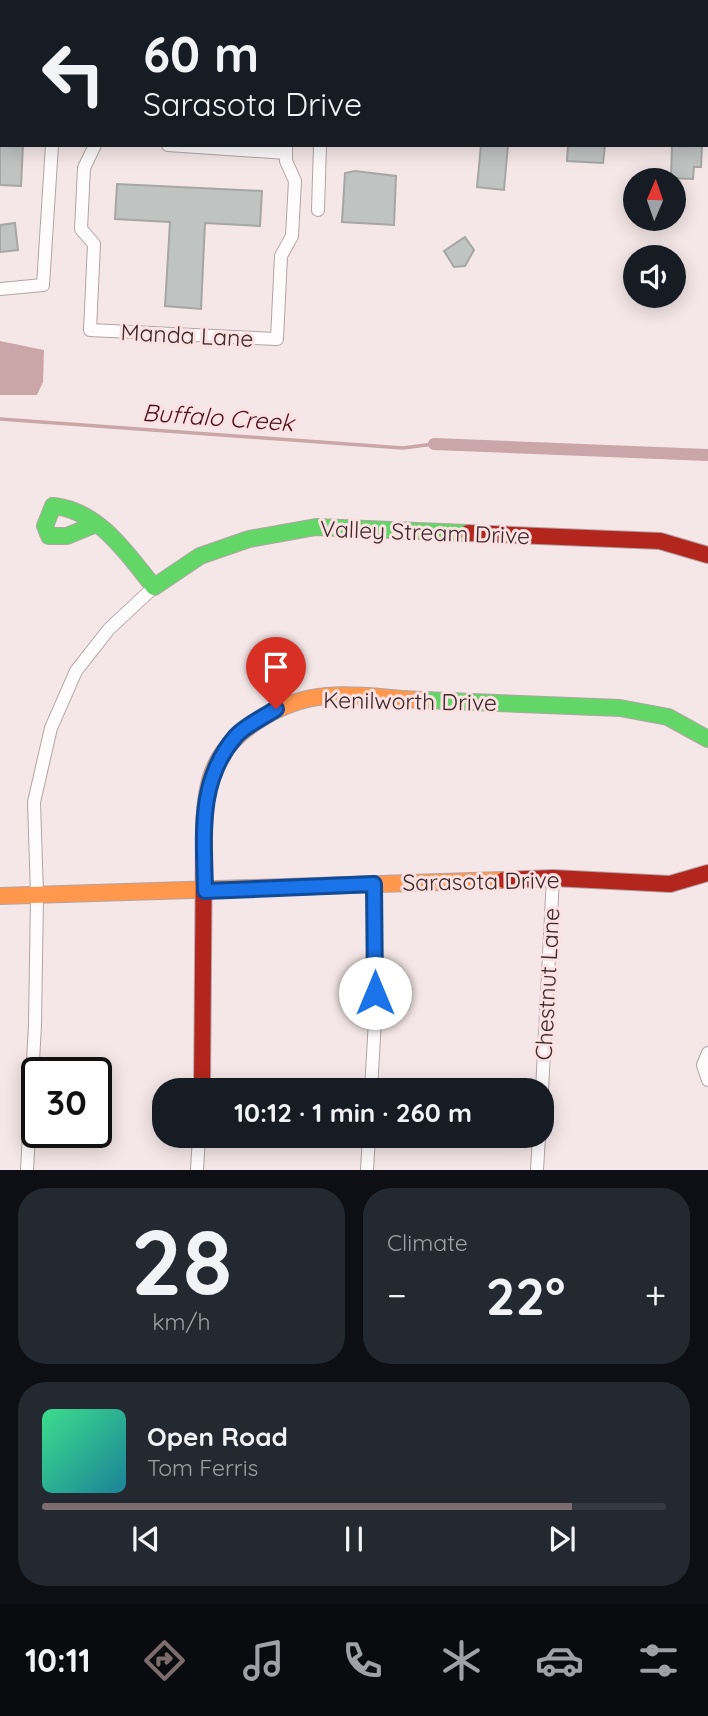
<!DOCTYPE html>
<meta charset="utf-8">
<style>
:root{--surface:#171b24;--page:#242831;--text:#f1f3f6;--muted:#9ea1a6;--line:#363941;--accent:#7b6c6d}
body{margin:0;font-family:Quicksand,sans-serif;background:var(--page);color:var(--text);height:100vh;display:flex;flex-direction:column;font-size:26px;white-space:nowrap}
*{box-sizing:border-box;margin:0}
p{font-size:23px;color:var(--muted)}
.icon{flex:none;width:38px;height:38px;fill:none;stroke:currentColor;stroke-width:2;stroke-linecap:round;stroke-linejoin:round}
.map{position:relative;height:1170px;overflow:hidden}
.sheet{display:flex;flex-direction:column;gap:18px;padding:18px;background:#0d0f14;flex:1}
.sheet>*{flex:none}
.banner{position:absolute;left:0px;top:0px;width:709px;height:147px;box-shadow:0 4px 18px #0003;background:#171b24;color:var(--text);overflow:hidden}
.needle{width:46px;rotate:2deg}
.fabs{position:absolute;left:623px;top:168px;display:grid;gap:14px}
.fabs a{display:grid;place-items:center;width:63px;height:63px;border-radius:50%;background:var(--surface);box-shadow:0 4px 18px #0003;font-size:35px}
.speed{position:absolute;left:21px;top:1057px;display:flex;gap:14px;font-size:35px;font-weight:700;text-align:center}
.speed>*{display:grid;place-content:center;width:91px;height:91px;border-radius:50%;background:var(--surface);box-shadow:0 4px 18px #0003;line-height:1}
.speed .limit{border:4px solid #111;border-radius:10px;background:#fff;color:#111}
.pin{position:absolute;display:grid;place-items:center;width:60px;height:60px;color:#fff;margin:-72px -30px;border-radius:50% 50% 50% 0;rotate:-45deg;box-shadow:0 0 7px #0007}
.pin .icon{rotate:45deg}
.me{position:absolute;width:77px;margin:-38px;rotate:0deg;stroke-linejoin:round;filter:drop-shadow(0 0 5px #0008)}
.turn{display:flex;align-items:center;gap:24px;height:147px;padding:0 28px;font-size:32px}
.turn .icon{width:91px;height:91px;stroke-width:2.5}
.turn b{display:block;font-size:49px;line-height:60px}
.big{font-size:52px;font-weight:700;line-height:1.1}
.sheet .card{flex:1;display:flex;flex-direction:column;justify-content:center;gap:10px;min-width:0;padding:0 24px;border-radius:28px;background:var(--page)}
.sheet .dial{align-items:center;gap:0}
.dial b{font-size:91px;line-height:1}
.song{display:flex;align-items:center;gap:21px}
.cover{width:84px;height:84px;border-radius:10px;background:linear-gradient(135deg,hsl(150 70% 55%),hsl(190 70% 35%))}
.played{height:7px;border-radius:4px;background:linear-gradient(90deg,var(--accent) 85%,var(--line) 85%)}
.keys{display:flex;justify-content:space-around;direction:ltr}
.heat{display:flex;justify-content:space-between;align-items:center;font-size:38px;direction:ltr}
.sheet .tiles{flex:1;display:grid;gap:18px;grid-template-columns:1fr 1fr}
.card:last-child{grid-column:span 2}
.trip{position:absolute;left:152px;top:1078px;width:402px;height:70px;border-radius:28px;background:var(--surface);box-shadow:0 4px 18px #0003;font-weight:700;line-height:70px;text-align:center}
.dock{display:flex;height:112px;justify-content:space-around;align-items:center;background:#090b0e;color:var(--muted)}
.dock .icon{width:49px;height:49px}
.dock .on{color:var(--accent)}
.dock b{font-size:32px;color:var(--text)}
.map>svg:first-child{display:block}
.water{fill:#cba6a8}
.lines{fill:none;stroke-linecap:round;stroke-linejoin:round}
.stream{stroke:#cba6a8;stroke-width:3.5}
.canal{stroke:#cba6a8;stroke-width:12}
.building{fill:#bfc3c2;stroke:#a5a6a5;stroke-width:2}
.street-casing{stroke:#b2a4a5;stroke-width:14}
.fast-casing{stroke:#b2a4a5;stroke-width:18}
.slow-casing{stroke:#b2a4a5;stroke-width:18}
.jam-casing{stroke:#b2a4a5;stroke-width:18}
.street{stroke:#fefbfc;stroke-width:12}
.fast{stroke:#63d668;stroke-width:16}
.slow{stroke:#ff974d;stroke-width:16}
.jam{stroke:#b3261e;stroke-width:16}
.route-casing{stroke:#114b97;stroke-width:18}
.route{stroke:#1a73e8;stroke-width:12}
.labels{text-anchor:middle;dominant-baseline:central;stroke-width:6;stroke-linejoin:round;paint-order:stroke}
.street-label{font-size:23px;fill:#3a2a2b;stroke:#fbe1e2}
.water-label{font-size:24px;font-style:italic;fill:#4b111b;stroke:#fbe1e2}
</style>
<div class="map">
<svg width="708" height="1170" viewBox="0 0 708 1170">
<rect width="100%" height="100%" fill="#f5e7e8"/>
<path class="water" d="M0,341L44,350L43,382L37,395H0Z"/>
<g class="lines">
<path class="stream" d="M0,419L403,448L434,444"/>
<path class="canal" d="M434,444L708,455"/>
</g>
<path class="building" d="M0,145H23L21,186L0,185Z
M481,145H508L504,190L477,187Z
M568,145H605L603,163L567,161Z
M672,145H702L701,167H694L693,179L671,178Z
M355,171L396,176L394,225L342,222L345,173Z
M117,184L262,191L260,226L205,223L201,309L165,306L170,222L115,219Z
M15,223L18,250L0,252V225Z
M465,237L474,250L465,266L454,267L444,251Z"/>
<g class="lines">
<defs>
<path id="street" d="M60,2V0
M105,2V0
M293,2L294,0
M327,2V0
M95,145L84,168L81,229L94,244L90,330L277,339L281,256L292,236L295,181L286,161V145
M168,145L286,153
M318,210L320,145
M0,289L43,285L52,145
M708,1053L703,1065L708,1080
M371,1090L375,1020L374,884
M542,1090L553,878
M27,1170L35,1025L37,895L34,802L51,728L76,671L109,629L154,587
M197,1170L199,1136
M367,1170L369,1136
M537,1170L539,1136"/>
<path id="fast" d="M707,26L708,27
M96,524L67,536H49L45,526L53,506C99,510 127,554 154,587L200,556L249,539L316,527L468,533
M423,700L620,708L668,717L708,739"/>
<path id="slow" d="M204,838C204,818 205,794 212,774C227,731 282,700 326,696C357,693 391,699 423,700
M0,896L504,880"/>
<path id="jam" d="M662,0L665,2
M468,533L660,541L708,555
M504,880L553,878L670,884L708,873
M202,1090L204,838"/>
</defs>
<use href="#street" class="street-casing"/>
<use href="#fast" class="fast-casing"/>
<use href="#slow" class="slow-casing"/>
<use href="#jam" class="jam-casing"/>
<use href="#street" class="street"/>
<use href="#fast" class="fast"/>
<use href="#slow" class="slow"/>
<use href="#jam" class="jam"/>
</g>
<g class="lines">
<defs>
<path id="route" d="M276,709C264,717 246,725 236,736C197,781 204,835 205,891L374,884L375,993"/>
</defs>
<use href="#route" class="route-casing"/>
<use href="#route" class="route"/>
</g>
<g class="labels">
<g class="street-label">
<text transform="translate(187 335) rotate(3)">Manda Lane</text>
<text transform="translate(425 532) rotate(2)">Valley Stream Drive</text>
<text transform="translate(410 701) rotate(1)">Kenilworth Drive</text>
<text transform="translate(481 881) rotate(-1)">Sarasota Drive</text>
<text transform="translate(547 984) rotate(-87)">Chestnut Lane</text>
</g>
<g class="water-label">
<text transform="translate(218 417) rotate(4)">Buffalo Creek</text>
</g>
</g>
</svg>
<div class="fabs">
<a><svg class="needle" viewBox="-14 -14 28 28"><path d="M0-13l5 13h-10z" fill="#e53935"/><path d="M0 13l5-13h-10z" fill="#9ea1a6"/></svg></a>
<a><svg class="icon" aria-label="sound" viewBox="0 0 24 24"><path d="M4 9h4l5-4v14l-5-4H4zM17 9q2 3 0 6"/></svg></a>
</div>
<div class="speed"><div class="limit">30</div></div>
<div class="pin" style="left:276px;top:709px;background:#d93025"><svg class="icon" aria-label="arrive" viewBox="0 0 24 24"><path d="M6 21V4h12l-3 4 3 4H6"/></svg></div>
<svg class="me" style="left:375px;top:993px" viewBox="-20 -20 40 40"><circle r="19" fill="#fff"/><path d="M0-13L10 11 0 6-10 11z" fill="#1a73e8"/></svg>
<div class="trip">10:12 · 1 min · 260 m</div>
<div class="banner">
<div class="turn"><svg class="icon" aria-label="left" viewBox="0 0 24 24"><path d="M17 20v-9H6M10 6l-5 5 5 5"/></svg><div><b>60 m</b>Sarasota Drive</div></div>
</div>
</div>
<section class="sheet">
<div class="tiles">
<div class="card dial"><b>28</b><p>km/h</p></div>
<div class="card"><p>Climate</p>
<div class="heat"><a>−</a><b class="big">22°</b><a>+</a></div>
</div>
<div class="card">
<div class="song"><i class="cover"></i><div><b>Open Road</b><p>Tom Ferris</p></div></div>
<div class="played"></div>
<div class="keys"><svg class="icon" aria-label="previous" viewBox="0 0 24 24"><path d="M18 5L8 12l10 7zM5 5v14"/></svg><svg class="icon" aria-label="pause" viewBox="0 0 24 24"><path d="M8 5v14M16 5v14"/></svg><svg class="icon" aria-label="next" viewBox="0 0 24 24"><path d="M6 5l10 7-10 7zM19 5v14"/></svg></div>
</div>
</div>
</section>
<nav class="dock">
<b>10:11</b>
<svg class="icon on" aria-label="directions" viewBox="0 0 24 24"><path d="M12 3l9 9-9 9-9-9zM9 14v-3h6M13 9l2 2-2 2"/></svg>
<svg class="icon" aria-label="music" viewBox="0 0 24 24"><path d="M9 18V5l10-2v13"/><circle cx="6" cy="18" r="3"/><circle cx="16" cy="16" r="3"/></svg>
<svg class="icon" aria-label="phone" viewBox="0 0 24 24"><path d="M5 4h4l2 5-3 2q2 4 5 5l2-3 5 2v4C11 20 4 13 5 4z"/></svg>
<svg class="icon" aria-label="climate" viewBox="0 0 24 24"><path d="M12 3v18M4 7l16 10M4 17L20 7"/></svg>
<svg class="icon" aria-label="car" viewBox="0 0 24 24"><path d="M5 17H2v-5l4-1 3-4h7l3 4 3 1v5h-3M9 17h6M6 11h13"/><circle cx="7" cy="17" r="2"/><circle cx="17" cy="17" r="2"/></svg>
<svg class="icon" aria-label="filters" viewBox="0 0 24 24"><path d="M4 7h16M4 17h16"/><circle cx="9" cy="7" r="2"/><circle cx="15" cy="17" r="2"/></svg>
</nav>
